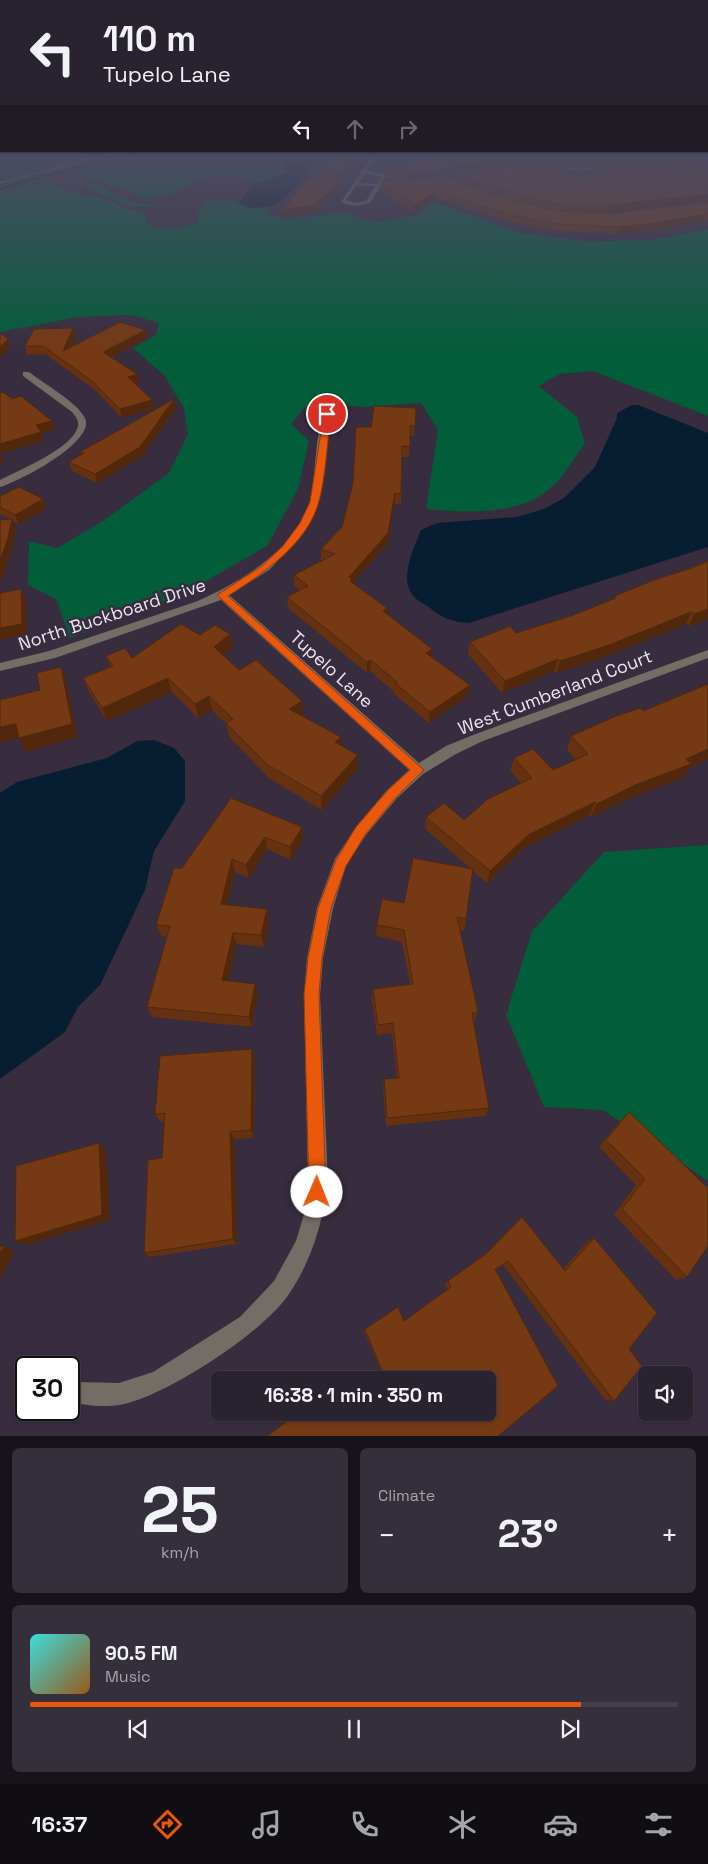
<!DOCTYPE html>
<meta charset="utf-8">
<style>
:root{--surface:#29222f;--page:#352f3b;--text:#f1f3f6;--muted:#a5a4aa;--line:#453f4b;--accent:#ea580c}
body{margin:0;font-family:"Space Grotesk",sans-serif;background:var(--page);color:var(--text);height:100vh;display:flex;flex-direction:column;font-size:19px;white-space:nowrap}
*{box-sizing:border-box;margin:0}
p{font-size:16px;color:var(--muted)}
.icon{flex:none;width:28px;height:28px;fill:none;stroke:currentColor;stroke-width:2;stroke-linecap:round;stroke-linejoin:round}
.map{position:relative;height:1436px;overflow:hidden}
.side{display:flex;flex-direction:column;gap:12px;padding:12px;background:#17131a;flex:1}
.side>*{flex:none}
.hud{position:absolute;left:0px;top:0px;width:709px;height:152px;box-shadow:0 1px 4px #0004,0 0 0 1px var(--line);background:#29222f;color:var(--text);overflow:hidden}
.tools{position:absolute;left:638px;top:1366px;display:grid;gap:10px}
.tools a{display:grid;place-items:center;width:55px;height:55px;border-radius:8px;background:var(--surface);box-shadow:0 1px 4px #0004,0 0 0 1px var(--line);font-size:25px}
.speed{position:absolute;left:15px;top:1356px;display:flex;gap:10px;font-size:25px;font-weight:700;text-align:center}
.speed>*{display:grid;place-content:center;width:65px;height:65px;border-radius:50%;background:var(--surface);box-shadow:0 1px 4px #0004,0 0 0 1px var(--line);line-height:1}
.speed .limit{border:2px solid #111;border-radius:8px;background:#fff;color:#111}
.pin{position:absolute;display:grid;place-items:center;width:42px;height:42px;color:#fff;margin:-21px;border:2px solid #fff;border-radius:50%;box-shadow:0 1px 5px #0007}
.me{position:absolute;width:55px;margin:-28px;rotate:1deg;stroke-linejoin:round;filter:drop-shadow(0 0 4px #0008)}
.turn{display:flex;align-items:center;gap:18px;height:105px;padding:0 20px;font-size:22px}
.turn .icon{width:65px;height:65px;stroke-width:2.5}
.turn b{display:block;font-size:35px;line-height:42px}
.lanes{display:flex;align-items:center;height:48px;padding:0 20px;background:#0003;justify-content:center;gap:25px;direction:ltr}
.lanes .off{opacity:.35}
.big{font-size:38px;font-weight:700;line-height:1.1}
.side .widget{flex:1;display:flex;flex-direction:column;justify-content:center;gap:8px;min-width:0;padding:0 18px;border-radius:8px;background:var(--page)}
.side .dial{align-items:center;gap:0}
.dial b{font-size:65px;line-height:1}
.song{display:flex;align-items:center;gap:15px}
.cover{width:60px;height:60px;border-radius:8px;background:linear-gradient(135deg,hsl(180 70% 55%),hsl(30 70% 35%))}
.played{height:5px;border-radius:2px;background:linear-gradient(90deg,var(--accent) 85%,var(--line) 85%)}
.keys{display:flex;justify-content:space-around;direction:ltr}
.heat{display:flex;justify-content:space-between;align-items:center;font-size:28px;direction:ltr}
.side .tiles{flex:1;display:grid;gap:12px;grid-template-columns:1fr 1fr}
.widget:last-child{grid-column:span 2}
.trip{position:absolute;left:211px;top:1371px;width:285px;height:50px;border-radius:8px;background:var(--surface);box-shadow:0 1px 4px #0004,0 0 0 1px var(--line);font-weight:700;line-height:50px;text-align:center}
.tab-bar{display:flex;height:80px;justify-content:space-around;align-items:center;background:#100e13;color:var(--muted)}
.tab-bar .icon{width:35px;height:35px}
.tab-bar .active{color:var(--accent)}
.tab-bar b{font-size:22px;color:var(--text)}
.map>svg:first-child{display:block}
.green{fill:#025d3a}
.water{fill:#071d32}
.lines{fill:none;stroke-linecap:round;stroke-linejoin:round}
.stream{stroke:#071d32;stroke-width:2.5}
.minor{fill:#736d65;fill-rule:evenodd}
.tertiary{fill:#736d65;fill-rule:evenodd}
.wall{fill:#653110;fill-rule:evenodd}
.shaded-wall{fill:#52280d}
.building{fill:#753913;stroke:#52280d}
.route{fill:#ea580c;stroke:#983908}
.labels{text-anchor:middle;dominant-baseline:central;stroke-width:5;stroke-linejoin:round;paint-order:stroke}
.street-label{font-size:18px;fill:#ebe5f0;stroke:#372d3f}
</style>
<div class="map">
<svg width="708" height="1437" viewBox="0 0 708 1437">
<rect width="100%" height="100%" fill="#372d3f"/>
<path class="green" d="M0,154H88L0,176V162L15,159V157L0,156Z
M92,154H106L0,181V178Z
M146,154H236C210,156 184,156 158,156C143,156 141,164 123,159Z
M248,154H323L282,157L280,161L287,171V173L259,183L229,174L210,176L168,195L151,199L135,196L130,190L112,187L102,181L72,177L70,174L107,165L134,167L197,162L226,166L253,165L262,162L256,156Z
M378,154H541L387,172L379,170L385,159Z
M100,158L112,161L53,176L44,174Z
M37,175L46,178L0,192V185Z
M59,179L94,184L135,203L158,205C131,214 103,193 78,185C71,183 65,183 59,179Z
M49,181C62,192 81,193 97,197C114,203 125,210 145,212L147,223C161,233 182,227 198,223V211L207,210L200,201L232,200L249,208L267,207L268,214L288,219L327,214L351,213L364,220L380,222L421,214L428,203L443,205L517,232L588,242L658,239L708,229V416L593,371L559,374L539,386L577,417L585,443C576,455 568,469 558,481C526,517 470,513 426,509L438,430L421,403L362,407L334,403L305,407L291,424L309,441L298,489L267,546L187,592L70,638L56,599L28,585L29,541L57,548L103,521L169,473L188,434L184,408L164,375L133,348L156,335L159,323L131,315L78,317L0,332V193Z
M708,845V1181L603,1110L544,1107L506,1015L532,931L604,852Z"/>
<path class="water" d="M297,155L318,157L297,185L277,204L267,207L249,208L240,204L239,202L253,185L287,173V171L279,159L285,156Z
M632,405H638L708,433V547L469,623C453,622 442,618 430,608C425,604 418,601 414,597C398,579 414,548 421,530L437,523L517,517L544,509L564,498L595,467L617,418V413Z
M154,740L174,748L185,761V801L154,851L145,890L100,985L78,1007L65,1032L0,1079V793L17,782L107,758L137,741Z"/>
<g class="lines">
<path class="stream" d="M115,158L132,154
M50,175L106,160
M0,189L41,177"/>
<path class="minor" d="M371,157L375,158L366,171L382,173L386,176L382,184L399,186L380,187L370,203C360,206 351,207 341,202ZM365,174L381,177L377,184L358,183ZM356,186H375L366,201L356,203L346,200Z
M611,168L613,170H546L548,169Z
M23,372H29C44,384 77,402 85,418C96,442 18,482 0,487V480C19,470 74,448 78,426C79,420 75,416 72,412L23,376Z
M324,413L331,415L319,502L309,523L297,541L269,570L229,595L419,763L446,746L473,735L708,650V658L483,741L456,754L423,774L397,798L366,835L346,866L333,908L323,958L320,995L328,1184C322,1224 312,1260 289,1294C264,1332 164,1398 119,1405C105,1407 83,1406 70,1401V1385L78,1382L119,1383L153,1372L240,1317L274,1281L296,1241L304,1214L308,1184L304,995L307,958L317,908L335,859L356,827L387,790L409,770L221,600L55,658L0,671V663L49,651L195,602C237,584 298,549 310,500C316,475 315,435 324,413Z"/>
<path class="tertiary" d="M107,154H113L0,184V182Z"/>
</g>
<path class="wall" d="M708,154V201L694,202L609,212L614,213L708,202V221L652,231L617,234L559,231L510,222L436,198L412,212L380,190L381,184L386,181V168L450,155ZM594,166L593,173L595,175L594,176H573L560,167ZM473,169L451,173V179L439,176L459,171Z
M146,330L148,338L112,357L137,374L139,383L135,384L152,400L154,408L122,418L94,389L45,354L27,355L25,346L76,336L71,347Z
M176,408L142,456L97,483L72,471L69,462L81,455L80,452Z
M416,408L414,436H410L409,457H402L401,504H394L388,543L353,583L387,614L432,649L431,657L468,696L429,723L394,694V692L370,671L367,673L288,608L287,597L300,590L294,586V575L322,560H321V549L342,527L371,427Z
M0,496L43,499L46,509L18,524L12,521L16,530L12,548L9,519L0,514Z
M708,561V619L689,626L686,624L604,657L557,673L554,671L502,693L468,654L470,642L516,633L571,616L614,599L615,596Z
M230,634L233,648L223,655L239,670L302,701L303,714L302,715L341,745L358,768L322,810L270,779L229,737L226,724L212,710L198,718L172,692L107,721L89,692L83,678L110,667L106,656L132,658L200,635Z
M571,736L689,768L684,777L629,798L591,817L589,815L524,848L487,883L473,871L466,919L464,931L459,930L478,1012L474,1022L473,1023L489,1108L485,1116L386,1126L383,1088L384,1079L397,1078L392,1033L377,1035L372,999L373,989L410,984L402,942L376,936L377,925L404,903L470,868L425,829L426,817L464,820L521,783L510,771L514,758L553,770L576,760L567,750Z
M231,798L303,840L291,860L267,849L249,878L235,872L227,905L267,909L269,920L264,947L236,944L228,981L258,994L252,1027L153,1017L147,1007L167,937L161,936L156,925L182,868Z
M252,1049L255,1058L254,1138L234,1139L237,1244L150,1257L144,1253L162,1158L164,1122H161L155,1114Z
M629,1112L687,1277L676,1280L614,1215L636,1185L599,1147L621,1120Z
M594,1238L629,1349L614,1401L605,1400L503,1265L495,1270L497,1437L326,1414L382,1373L364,1331L365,1329L404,1321L448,1290L445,1284L448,1281L486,1254L563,1269L587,1242Z"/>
<path class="shaded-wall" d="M358,155V162L332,187V181Z
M486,162L485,168L459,171L409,182V176L459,165Z
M345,178V184L315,212L284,217L283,210Z
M436,192V198L412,212L413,205Z
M708,194V201L609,212L610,205Z
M706,214L704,221L652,231L617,234L618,227Z
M73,328L76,336L66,359L63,351Z
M146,330L148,338L105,360L103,352Z
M8,339L11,347L0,358V347Z
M137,374L139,383L130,386L128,377Z
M174,399L176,408L142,456L97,483L95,474Z
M152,400L154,408L122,418L120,409Z
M52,421L54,430L42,433L44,441L0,454L3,462L0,464V444L36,425Z
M395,493L394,504L388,543L352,584L349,577Z
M43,499L46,509L18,524L15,515Z
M12,519L16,530L12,548L0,586V561Z
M21,589L26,600L27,635L0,640V628Z
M387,608V619L383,611Z
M708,609V619L689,626L694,614Z
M691,612L686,624L604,657L557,673L560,661Z
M230,634L233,648L216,661L214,647Z
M432,649L431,660L426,653Z
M558,659L554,671L502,693L505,681Z
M371,660L370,671L367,673V662Z
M61,667L66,681L78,737L26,752L19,738Z
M168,678L172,692L107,721L102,708Z
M470,685L468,696L429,723L430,712Z
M209,696L212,710L198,718L195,704Z
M302,701L303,714L290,722L289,709Z
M16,724L23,737L0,743V727Z
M341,737V750L335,742Z
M708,749V759L689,768L684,777L629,798L591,817L597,804L686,759Z
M358,755V768L322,810L321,796Z
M595,802L589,815L524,848L487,883L490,871L528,835Z
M302,827L303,840L291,860L290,847Z
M265,837L267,849L249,878L246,865Z
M232,859L235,872L224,916L221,904Z
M267,909L269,920L264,947L261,935Z
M233,933L236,944L226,991L222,980Z
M255,984L258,994L252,1027L249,1017Z
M252,1049L255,1058L254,1138L251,1130Z
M230,1132L234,1139L237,1244L233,1239Z
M99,1143L106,1150L110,1220L26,1245L15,1241Z
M0,1245L15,1251L0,1280Z"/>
<path class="building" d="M341,154H356L358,155L332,181L345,178L314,205L283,210L305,183Z
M480,154H708V158L486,162L459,165L409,176L386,175L388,170L386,168L450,155Z
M708,164V194L610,205H564L529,198L451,173L486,167L559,166L573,176H594L598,171L594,166Z
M438,175L516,201L558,211L614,213L708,202V214L654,223L618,227L560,224L511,215L436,192L413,205L381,184L382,181H410Z
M120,322L146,330L103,352L137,374L128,377L152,400L120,409L92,381L43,346H25L34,329L73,328L63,351Z
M0,333L8,339L0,347Z
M3,392L12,399L21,396L52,421L36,425L41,432L0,444V393Z
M174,399L140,447L95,474L69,462L84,453L80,452Z
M374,406L416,408L415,426H410V447L402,446L401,494L395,493L388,533L349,577L352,579L350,581L387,608L383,611L432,649L426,653L470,685L430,712L395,683L397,682L371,660L367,662L287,597L308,586L294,575L335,554L321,549L342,527L353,483L356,427H371Z
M19,487L43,499L15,515L0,507V496Z
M12,519L8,538L0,561V520Z
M708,561V609L694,614L691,612L609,645L560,661L558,659L505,681L470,642L510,626L516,633L571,616L616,598L615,596L654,580L692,568Z
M21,589L22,624L0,628V593Z
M181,624L200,635L215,625L230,634L214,647L239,670L256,660L302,701L289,709L341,737L335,742L358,755L321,796L268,765L226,723L233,719L209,696L195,704L168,678L102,708L83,678L113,666L106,656L125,648L132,658Z
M61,667L72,724L19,738L16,724L0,727V700L40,690L37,673Z
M708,684V749L686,759L691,764L635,785L597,804L595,802L528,835L490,871L426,817L444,803L464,820L488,799L532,778L514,758L533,749L553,770L588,754L571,736L616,716L641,708L643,711Z
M231,798L302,827L290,847L265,837L246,865L232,859L221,904L267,909L261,935L233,933L222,980L255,984L249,1017L147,1007L170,926L156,925L174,868H182Z
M413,858L473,869L466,919L457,917L478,1012L472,1013L489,1108L387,1118L384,1079L399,1078L393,1023L378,1025L373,989L413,984L404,930L377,925L382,899L404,903Z
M252,1049L251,1130L230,1132L233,1239L144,1253L148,1160L162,1158L165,1113L155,1114L160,1056Z
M629,1112L708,1188V1246L687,1277L622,1209L645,1179L606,1140Z
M99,1143L102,1215L15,1241L16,1166Z
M522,1217L565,1271L594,1238L657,1313L629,1349L642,1366L614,1401L508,1261L495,1269L558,1386L497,1437H266L300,1412H324L325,1415L328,1412H488V1380H373L383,1373L365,1329L398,1307L404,1321L451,1287L448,1281L487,1253Z
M0,1245L4,1247L0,1254Z"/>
<linearGradient id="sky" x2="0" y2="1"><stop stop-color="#1e1923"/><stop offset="0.43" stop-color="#4d4c63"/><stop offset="1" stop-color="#4d4c63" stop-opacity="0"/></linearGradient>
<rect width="708" height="355" fill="url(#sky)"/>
<path class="route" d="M324,413L331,414C327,442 326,476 319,501C308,544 262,574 228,596L424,770L396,797L365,835L346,866L331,908L322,958L319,995L326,1192L324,1198L317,1200L311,1198L309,1192L304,995L308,958L318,908L336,860L356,827L388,790L410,770L217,595L262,566L283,546L300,523L310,502Z"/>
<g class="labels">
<g class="street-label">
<text transform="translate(112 614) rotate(-18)">North Buckboard Drive</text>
<text transform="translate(332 669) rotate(42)">Tupelo Lane</text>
<text transform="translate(555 692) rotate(-21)">West Cumberland Court</text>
</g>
</g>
</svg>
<div class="tools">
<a><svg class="icon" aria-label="sound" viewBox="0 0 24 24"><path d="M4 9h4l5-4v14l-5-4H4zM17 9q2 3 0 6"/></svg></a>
</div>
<div class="speed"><div class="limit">30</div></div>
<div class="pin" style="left:327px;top:414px;background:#d93025"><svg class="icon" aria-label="arrive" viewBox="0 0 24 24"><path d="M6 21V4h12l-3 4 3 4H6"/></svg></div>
<svg class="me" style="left:317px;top:1192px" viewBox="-20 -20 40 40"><circle r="19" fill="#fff"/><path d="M0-13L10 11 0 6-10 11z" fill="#ea580c"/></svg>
<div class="trip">16:38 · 1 min · 350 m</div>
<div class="hud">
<div class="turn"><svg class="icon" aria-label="left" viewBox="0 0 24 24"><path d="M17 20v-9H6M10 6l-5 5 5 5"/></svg><div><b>110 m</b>Tupelo Lane</div></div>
<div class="lanes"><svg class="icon" aria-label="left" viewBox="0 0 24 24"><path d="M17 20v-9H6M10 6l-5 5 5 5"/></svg><svg class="icon off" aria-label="ahead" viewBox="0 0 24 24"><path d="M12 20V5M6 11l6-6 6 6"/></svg><svg class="icon off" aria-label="right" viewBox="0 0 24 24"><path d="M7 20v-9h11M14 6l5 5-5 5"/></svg></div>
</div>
</div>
<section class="side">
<div class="tiles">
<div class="widget dial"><b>25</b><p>km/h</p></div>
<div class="widget"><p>Climate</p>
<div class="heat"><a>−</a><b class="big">23°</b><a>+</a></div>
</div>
<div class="widget">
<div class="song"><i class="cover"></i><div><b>90.5 FM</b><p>Music</p></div></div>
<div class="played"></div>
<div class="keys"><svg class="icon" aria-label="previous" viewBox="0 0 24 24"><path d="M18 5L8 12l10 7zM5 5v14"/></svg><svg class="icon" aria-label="pause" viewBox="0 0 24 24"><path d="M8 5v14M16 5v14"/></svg><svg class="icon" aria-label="next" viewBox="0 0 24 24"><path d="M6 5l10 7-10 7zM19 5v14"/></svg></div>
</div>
</div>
</section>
<nav class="tab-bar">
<b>16:37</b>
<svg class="icon active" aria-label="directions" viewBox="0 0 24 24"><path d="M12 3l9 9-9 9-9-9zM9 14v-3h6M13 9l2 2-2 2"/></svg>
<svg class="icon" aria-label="music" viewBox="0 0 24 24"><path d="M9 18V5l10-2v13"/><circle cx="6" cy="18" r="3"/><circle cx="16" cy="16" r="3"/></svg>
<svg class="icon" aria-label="phone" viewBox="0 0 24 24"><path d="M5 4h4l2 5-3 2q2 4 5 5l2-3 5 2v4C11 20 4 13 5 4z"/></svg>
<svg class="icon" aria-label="climate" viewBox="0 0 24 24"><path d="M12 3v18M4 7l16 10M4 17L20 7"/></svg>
<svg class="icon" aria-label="car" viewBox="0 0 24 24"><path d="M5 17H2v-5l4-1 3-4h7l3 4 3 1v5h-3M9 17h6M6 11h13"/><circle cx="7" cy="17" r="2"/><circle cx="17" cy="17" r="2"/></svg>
<svg class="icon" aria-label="filters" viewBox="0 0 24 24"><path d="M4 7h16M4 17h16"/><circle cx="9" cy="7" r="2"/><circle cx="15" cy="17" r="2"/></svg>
</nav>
